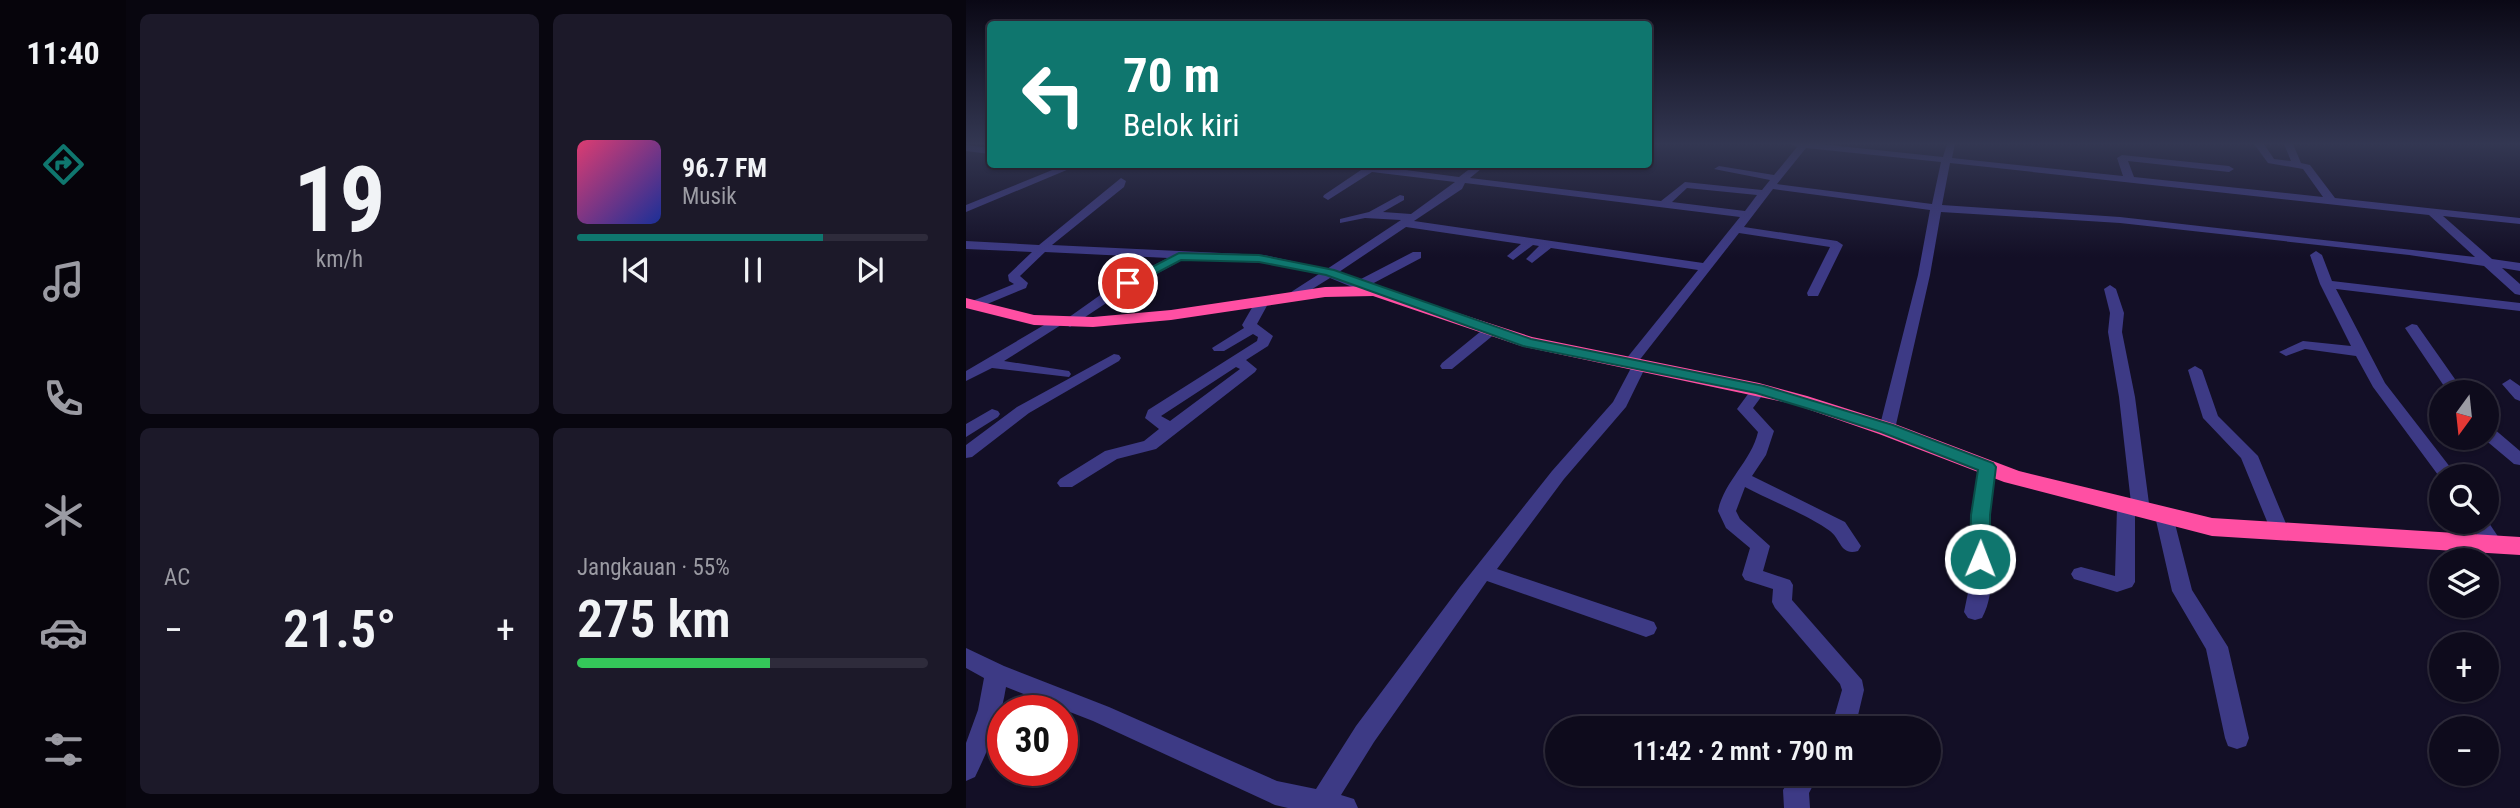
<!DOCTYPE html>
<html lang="id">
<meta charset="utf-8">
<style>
:root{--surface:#0e0b1c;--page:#1c1929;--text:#f1f3f6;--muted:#9b9ba3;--line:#2e2b3b;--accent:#0f766e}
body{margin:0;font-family:"Roboto Condensed",sans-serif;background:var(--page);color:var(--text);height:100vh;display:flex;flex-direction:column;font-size:26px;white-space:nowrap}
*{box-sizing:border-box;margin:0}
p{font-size:23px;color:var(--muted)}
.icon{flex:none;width:38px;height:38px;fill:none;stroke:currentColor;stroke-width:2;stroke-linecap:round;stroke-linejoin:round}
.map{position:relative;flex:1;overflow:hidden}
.drawer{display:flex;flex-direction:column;gap:14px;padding:14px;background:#08060f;width:840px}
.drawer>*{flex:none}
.guide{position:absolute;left:21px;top:21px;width:665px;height:147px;border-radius:7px;box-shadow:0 2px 5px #0004,0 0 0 2px var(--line);background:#0f766e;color:#fff;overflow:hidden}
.needle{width:46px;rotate:195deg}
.tools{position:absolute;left:1463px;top:380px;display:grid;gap:14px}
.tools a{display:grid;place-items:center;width:70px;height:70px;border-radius:50%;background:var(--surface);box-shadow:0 2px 5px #0004,0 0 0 2px var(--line);font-size:35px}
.speed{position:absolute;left:21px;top:695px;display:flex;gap:14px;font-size:35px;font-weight:700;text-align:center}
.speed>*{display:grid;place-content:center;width:91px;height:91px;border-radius:50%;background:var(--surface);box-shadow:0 2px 5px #0004,0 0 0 2px var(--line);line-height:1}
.speed .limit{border:10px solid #d22;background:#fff;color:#111}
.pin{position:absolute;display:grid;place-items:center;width:60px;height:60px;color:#fff;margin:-30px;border:4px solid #fff;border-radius:50%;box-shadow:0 2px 7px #0007}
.me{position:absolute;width:77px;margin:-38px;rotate:1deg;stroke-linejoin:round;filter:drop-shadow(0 0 5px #0008)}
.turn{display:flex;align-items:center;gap:24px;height:147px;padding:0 21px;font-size:32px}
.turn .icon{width:91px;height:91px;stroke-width:2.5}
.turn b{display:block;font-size:49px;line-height:60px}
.big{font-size:52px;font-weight:600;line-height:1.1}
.drawer .tile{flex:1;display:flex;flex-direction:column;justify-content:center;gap:10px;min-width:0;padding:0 24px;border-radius:10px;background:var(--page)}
.drawer .dial{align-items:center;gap:0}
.dial b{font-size:91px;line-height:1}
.song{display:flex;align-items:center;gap:21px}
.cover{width:84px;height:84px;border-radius:10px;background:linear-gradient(135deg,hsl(340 70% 55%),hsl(230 70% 35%))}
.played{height:7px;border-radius:4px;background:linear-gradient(90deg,var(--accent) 70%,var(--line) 70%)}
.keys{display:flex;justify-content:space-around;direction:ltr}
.heat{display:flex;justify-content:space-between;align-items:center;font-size:38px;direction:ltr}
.charge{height:10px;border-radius:5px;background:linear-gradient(90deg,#34c759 55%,var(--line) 0)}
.drawer .tiles{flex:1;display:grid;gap:14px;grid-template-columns:repeat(2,1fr)}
.trip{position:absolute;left:579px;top:716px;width:396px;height:70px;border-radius:35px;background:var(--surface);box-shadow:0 2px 5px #0004,0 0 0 2px var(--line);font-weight:600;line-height:70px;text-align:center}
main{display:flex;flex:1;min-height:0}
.tabs{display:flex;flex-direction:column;width:126px;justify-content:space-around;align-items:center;background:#06040b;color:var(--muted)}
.tabs .icon{width:49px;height:49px}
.tabs .active{color:var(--accent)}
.tabs b{font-size:32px;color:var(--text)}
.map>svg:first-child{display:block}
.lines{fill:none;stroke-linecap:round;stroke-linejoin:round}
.minor{fill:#3d3a85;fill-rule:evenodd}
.highway{fill:#ff4fa3;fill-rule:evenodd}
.route{fill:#0f766e;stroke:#0a4d48;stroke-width:2}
</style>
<main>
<nav class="tabs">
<b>11:40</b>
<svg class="icon active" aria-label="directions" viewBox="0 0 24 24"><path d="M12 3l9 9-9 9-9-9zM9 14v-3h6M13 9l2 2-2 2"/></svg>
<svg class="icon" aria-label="music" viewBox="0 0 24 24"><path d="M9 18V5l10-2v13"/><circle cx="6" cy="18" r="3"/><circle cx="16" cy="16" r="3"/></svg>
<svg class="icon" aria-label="phone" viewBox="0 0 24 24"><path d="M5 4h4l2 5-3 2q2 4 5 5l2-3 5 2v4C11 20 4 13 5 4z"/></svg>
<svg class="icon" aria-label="climate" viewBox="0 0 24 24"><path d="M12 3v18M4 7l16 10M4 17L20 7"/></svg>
<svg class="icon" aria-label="car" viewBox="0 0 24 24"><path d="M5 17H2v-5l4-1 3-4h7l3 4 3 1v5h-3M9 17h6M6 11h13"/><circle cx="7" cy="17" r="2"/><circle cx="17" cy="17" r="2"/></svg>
<svg class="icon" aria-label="filters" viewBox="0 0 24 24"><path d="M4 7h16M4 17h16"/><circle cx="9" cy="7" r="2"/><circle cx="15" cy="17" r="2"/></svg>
</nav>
<section class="drawer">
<div class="tiles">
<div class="tile dial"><b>19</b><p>km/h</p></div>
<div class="tile">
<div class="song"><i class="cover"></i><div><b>96.7 FM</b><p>Musik</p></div></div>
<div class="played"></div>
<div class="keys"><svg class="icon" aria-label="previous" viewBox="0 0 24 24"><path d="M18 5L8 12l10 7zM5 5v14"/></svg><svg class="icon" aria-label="pause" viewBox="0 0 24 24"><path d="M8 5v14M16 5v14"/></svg><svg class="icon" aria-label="next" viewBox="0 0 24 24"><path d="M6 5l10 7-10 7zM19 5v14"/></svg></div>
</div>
<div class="tile"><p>AC</p>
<div class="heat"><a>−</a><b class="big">21.5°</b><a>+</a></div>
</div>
<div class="tile"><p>Jangkauan · 55%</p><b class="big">275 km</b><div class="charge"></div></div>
</div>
</section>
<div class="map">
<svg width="1554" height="808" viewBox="0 0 1554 808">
<rect width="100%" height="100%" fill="#130f26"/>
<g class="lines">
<path class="minor" d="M826,144H854L977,157L981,144H989L986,158L1157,176L1151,158L1156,155L1263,166L1268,169L1263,172L1162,161L1168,177L1357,197L1337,169L1302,163L1288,144H1298L1308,159L1325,161L1318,144H1327L1335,163L1344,165L1369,198L1554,218V224L1477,216L1526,259L1554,263V271L1536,268L1554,284V295L1549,294L1518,266L1443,255L1154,223L975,212L964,275L929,429L921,434L913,429L952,275L964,210L807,189L778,227L871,241L877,245L852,296H842L841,293L864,247L773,233L672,362L680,366L660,407L598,479L531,569L688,622L691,628L688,634L680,637L521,581L408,742L375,795L388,799L392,808H322L309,805L127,721L40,687C35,719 23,748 9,777L0,781V743L12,710L18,678L0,668V648L38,666L143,707L311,781L350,789L390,726L494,587L586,471L647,402L665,368L656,364L732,270L585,248L566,263L560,259L573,246L567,245L547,260L541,256L555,244L440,227L373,272L393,280L447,252H455V258L404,285L413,288V294H403L364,278L327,301L320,297L322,294L353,274L298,263L218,259L157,292L104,327L97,323L99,320L147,286L202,258L79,252L54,276L62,283L60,288L9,309L4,308V302L48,284L43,281L42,275L66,252L0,249V241L73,245L155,178L160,181L158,187L86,245L298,255L361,269L435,220L399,218L374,223V219L403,212L434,195L438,196V200L417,212L445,214L489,182L406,172L362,200L357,197L358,195L395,170L362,164H394L493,177L510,164H521L504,178L695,201L719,182L796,190L804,180L748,169L753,166L808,175L831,147ZM840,148L975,162L966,204L811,184ZM984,163L1463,215L1509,257L1154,217L976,205ZM499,183L774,217L737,263L448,221L496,189ZM721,188L791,195L779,211L706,202Z
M0,145L24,148V154L0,151Z
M101,164H115L0,212V205Z
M1350,251L1356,255L1366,281L1554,303V311L1370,289L1419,383L1491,476H1475V479L1407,387L1390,356L1339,349L1320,356L1313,352L1337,341L1385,346L1354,284L1344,255Z
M1144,285L1150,289L1158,313L1156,332L1169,397L1184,511L1182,515L1169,516V582L1166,587L1151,592L1108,579L1105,574L1108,569L1115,567L1149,576L1151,508L1154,504L1165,503L1153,397L1142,332L1144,313L1138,289Z
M296,298L303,302L291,324L307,336L302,346L280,360L291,369L289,372L190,449L151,459L106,487H94L91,483L94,479L139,451L178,441L193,429L179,418L182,410L291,341L292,337L287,334L258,351H248L246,348L278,328L276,325L291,299ZM270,367L274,369L204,421L195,416Z
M90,318L95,319L97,322L95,325L38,361L103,371L105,374L103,377L26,368L0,381V371Z
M1446,324L1451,325L1498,392H1482L1439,328Z
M525,326L532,330L530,333L486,369H476L474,366L476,363L520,327Z
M148,354L153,355L155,358L153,361L63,413L6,457L0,458V445L51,407Z
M1229,366L1236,370L1252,416L1292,456L1323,531L1321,536H1307L1275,458L1237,418L1222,370Z
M1544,379L1554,386V401L1549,399L1536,384Z
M793,384L801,389L787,408L808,431L800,455L786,476L879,522L895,546L892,551C874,556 875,539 864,531C844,516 803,500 779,487L770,511L774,519L804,546L797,571L824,580L827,585L826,600L896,680L898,690L889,728H865L876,690L874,684L809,608L806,602L807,589L779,580L776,575L784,548L760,528L752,511C758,481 785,462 792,432L771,409L788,386Z
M26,409L32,411L34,414L32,417L0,437V424Z
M1521,427L1527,428L1554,451V465L1548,464L1517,438H1521Z
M1021,461L1030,467C1028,483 1025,499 1024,516C1023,547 1032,589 1016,618L1009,620L1002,618L998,612L1004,583L1006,515L1012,467Z
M1198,510L1205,511L1207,516L1226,590L1262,647L1283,738L1280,746L1271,749L1262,746L1259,738L1240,649L1206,591L1189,516L1191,511Z
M1521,520L1537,544L1534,549L1527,551L1520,549L1503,522Z
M827,774H853L843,793L844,808H818L817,790Z"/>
<path class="highway" d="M408,286L566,337L793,383L841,396L929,424L1053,471L1246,518L1554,537V555L1246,536L1038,482L913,434L827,404L555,346L407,296L359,297L205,320L127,327L68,325L0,308V298L68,315L127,317L205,310L359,287Z"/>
</g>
<linearGradient id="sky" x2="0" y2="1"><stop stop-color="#0a0815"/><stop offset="0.56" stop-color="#333752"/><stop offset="1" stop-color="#333752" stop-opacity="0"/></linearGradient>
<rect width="1554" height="257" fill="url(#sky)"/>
<path class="route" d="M213,253L293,255L368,270L565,339L798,386L927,425L1027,463L1030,467L1024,515V559L1021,565L1014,567L1007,565L1004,559L1005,515L1012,470L915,432L850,411L790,393L557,346L360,275L293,262L215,260L166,286H157L155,283Z"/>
</svg>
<div class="tools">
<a><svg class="needle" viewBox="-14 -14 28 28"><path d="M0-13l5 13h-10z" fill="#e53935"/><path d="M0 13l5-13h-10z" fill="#9b9ba3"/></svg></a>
<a><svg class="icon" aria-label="search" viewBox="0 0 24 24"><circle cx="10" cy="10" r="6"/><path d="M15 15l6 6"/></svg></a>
<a><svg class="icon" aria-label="layers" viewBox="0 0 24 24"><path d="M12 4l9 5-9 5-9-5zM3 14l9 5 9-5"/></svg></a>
<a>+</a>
<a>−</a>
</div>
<div class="speed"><div class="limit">30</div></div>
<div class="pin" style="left:162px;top:283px;background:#d93025"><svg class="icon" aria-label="arrive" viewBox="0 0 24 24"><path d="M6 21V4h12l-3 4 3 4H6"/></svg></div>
<svg class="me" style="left:1014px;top:559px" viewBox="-20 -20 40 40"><circle r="17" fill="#0f766e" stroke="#fff" stroke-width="3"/><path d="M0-11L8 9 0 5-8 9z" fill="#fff"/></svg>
<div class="trip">11:42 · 2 mnt · 790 m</div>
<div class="guide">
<div class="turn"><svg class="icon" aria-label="left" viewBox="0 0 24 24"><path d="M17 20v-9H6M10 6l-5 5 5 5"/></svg><div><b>70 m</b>Belok kiri</div></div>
</div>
</div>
</main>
